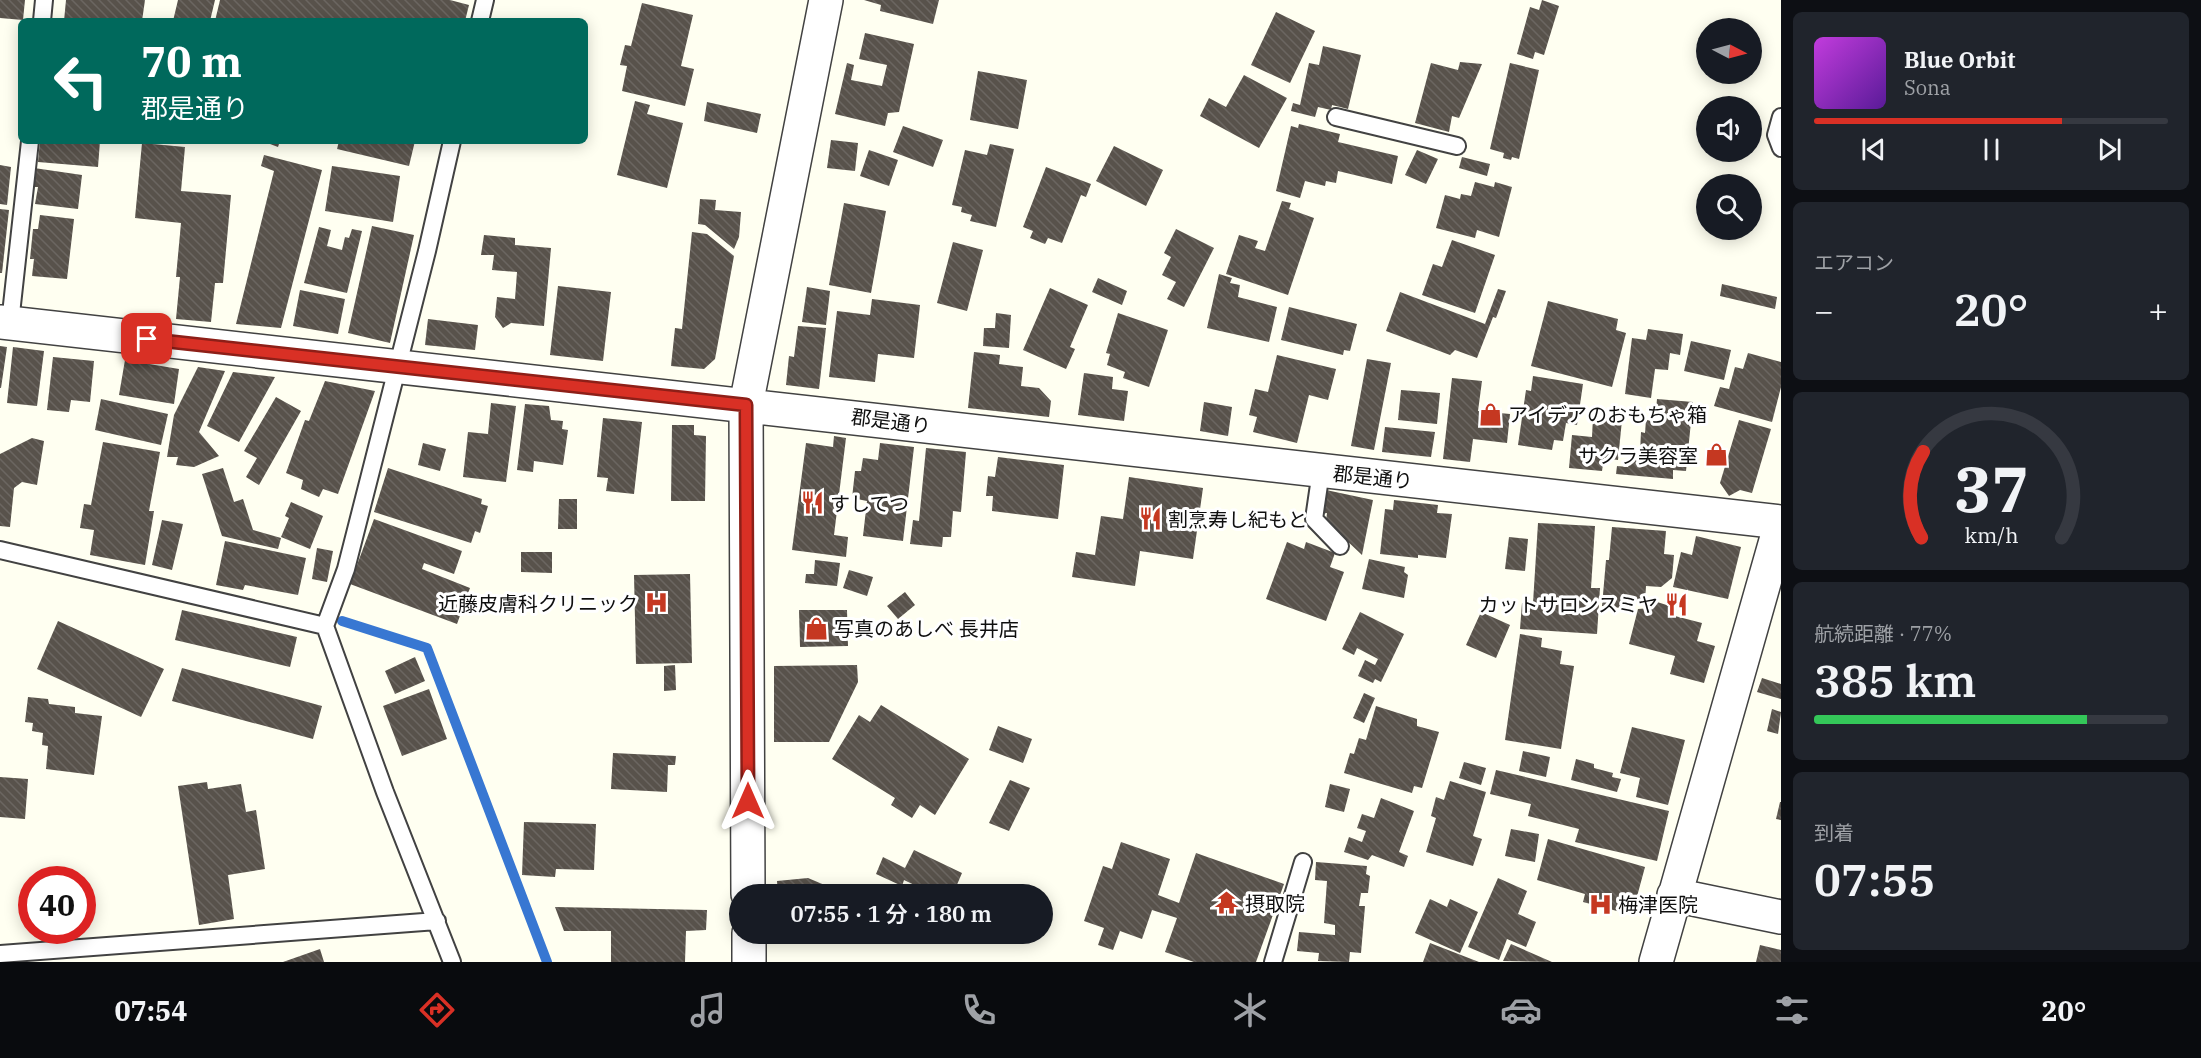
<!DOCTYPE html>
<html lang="ja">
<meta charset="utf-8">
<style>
:root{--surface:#171b24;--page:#20242c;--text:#f1f3f6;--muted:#9ea1a6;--line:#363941;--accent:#d93025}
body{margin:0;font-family:"IBM Plex Serif","Noto Sans JP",serif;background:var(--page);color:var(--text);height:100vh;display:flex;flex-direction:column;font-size:22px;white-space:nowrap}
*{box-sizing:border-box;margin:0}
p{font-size:20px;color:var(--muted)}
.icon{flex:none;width:33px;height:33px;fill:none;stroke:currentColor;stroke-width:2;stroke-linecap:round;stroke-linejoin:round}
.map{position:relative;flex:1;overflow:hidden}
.details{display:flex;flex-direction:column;gap:12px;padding:12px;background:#0d0f14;width:420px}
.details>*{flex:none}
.guide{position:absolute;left:18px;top:18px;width:570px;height:126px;border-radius:9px;box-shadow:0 3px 15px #0003;background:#00695c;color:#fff;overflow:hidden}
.needle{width:39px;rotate:96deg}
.fabs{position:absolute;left:1696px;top:18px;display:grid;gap:12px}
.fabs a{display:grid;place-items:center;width:66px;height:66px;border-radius:50%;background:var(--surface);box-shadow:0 3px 15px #0003;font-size:30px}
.speed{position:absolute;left:18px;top:866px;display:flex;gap:12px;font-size:30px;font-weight:700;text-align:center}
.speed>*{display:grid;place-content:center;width:78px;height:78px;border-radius:50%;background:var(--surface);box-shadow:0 3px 15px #0003;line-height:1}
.speed .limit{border:9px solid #d22;background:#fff;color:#111}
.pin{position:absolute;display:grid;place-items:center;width:51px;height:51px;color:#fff;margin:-26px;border-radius:12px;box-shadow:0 3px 9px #0006}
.me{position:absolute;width:66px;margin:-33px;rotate:0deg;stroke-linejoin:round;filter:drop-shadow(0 0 4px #0008)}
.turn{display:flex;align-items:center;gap:21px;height:126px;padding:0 24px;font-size:27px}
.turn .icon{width:78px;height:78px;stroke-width:2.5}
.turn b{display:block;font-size:42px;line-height:51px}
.big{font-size:45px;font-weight:600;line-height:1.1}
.details .card{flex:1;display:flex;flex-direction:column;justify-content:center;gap:9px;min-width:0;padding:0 21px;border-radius:9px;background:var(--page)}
.details .dial{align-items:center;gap:0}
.dial svg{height:156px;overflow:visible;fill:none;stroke:var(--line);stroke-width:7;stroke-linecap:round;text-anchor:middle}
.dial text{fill:var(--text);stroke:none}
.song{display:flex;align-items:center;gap:18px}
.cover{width:72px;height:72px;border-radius:9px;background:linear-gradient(135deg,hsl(290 70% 55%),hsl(270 70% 35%))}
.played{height:6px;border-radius:3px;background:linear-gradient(90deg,var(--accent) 70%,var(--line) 70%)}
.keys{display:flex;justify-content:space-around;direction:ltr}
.heat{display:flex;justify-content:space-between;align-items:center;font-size:33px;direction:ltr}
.charge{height:9px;border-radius:4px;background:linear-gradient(90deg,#34c759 77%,var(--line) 0)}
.trip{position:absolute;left:729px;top:884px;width:324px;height:60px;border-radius:30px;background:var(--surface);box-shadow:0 3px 15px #0003;font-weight:600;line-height:60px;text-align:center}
.menu{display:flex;height:96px;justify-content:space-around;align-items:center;background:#090b0e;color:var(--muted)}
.menu .icon{width:42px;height:42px}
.menu .selected{color:var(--accent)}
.menu b{font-size:27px;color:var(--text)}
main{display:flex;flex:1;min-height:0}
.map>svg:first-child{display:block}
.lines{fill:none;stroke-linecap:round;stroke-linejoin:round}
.stream{stroke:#3877d2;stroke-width:10}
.building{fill:url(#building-back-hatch)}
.service-casing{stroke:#424242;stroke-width:20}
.minor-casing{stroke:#424242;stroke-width:36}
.tertiary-casing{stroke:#424242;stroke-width:36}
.service{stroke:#fff;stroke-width:16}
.minor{stroke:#fff;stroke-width:33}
.tertiary{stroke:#fff;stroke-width:33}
.route-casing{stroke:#8d1f18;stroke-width:15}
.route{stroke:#d93025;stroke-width:10}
.labels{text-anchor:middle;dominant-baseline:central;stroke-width:6;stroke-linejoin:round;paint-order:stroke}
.poi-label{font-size:20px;fill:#0f0f0f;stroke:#fff;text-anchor:start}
.street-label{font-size:20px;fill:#0f0f0f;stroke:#fff}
</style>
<main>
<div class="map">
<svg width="1781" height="962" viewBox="0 0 1781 962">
<defs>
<pattern id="building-back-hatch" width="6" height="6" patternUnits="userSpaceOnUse" patternTransform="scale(1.5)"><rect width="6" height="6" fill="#58524b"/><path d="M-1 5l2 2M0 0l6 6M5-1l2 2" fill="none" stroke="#6b6661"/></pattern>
</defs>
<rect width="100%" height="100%" fill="#fffff1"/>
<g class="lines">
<path class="stream" d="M342,621L427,648L547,962"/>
</g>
<path class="building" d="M0,0H25L23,20L0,18Z
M66,0H145L142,21H64Z
M178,0H215L210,21H173Z
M220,0H450L469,5L465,21H215Z
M864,0H939L933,24L880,11L881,5Z
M1542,0L1559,6L1544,55L1535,52L1533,59L1517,54L1530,7L1539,10Z
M642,3L693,15L681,66L694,69L685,106L622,91L627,66L620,65L625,45L631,46Z
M1276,12L1315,31L1290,83L1251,65Z
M865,33L914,44L899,112L888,113L885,126L835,114L847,63L854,65L851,80L882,86L887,65L859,59Z
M1323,46L1361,55L1348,109L1332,105L1331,110L1318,107L1315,117L1291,111L1293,103L1300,105L1309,63L1319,65Z
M1460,62L1482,64L1459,118L1452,116L1449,132L1415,123L1431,63L1458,70Z
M1510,63L1539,70L1519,159L1512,157L1511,160L1503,158L1504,153L1490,149Z
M978,71L1027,80L1018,129L970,120Z
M1244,75L1287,98L1259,148L1200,116L1209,98L1226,107Z
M635,101L650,105L647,114L683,123L667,188L617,175Z
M707,102L761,114L757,133L704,121Z
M1299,124L1340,134L1338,142L1398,156L1392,184L1338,171L1336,183L1326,181L1325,186L1305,181L1300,198L1276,191L1291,126L1298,128Z
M903,126L943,140L933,167L893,152Z
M831,140L858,143L855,171L827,168Z
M40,141H100L98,167L38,162Z
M262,141H280L278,147Z
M339,141H415L409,166L337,149Z
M142,143L185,147L181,191L231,195L223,283H215L211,322L176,319L180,277H176L181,223L135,218Z
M990,144L1014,149L996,227L970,221L972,215L961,212L962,207L952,205L965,150L987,155Z
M1114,146L1163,170L1146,206L1096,181Z
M869,150L898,160L889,186L860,176Z
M1417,150L1438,159L1426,184L1405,175Z
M264,155L322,170L281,328L236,324L274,171L261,166Z
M1462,157L1490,164L1487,176L1459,168Z
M0,165L11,167L7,205L0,204Z
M332,166L400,176L393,222L325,211Z
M1046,167L1091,184L1086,197L1081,195L1062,243L1048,238L1045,244L1030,238L1033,231L1023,227Z
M34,168L82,175L78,209L35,204L38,187H31Z
M1475,182L1494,187L1495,182L1512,187L1499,237L1477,230L1475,238L1436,228L1445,195L1460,199L1461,194L1471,196Z
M700,199L716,200L715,210L741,212L739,237L734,249L705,225L698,224Z
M1282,201L1291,203L1289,209L1314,218L1288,295L1226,274L1239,235L1258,241L1255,248L1265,251Z
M844,203L886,211L871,293L829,285Z
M0,209L9,210L2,273H0Z
M40,215L74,219L67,279L32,276L34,259H30L33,229H38Z
M372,226L414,235L390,343L348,333Z
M319,227L331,230L327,246L342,250L345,237L349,238L352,229L362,231L347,293L304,283Z
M1176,229L1214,248L1184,307L1167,299L1176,282L1162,275L1171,257L1164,253Z
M692,232L707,234L734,256L715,359L704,369L671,366L675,328L682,329Z
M484,235L515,238V245L551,248L544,326L511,323L503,328L495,317L497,297L515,299L517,272L492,270L494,255H481Z
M1452,240L1495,255L1475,313L1422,295L1433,264L1442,267Z
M953,242L983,250L967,311L937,303Z
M1219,274L1232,278L1230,283L1240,285L1238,297L1277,307L1269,342L1207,328Z
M1098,278L1127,291L1122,305L1092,292Z
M1722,284L1777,297L1775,309L1720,296Z
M558,286L611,292L603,361L550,355Z
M807,287L830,291L826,325L802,322Z
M1050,288L1088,305L1070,347L1075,349L1066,369L1023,350Z
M1498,289L1506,291L1496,318L1493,317L1477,358L1455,350L1450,355L1386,331L1400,292L1485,324Z
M300,290L345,299L338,334L293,326Z
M872,299L920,305L914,358L878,354L875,382L829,377L837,311L870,315Z
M1548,301L1618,319L1616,330L1626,333L1612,387L1531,366Z
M1289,307L1357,324L1350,351L1344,350L1343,355L1281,340Z
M996,313L1011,315L1009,348L983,346L984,328H995Z
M1118,313L1168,330L1149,387L1123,378L1125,372L1107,365L1110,354L1106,353Z
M428,319L478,325L475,350L425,345Z
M798,326L826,328L819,389L786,385L789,356L794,357Z
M1648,329L1683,334L1680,355L1670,353L1668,370L1655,369L1651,398L1625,394L1632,338L1646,340Z
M1691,341L1731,350L1724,380L1684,371Z
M0,346L7,347L1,388H0Z
M13,347L44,351L37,406L7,403Z
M974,352L1000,355L999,364L1023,367L1021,386L1039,388L1051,401L1049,417L968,408Z
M1748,353L1781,362V387L1772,422L1714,406L1720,387L1729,389L1735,367L1743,369Z
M1277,355L1336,369L1328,400L1309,395L1297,443L1253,432L1257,417L1249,415L1255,389L1268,392Z
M53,357L94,361L90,402L71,400L69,412L47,410Z
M1367,359L1391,363L1374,450L1351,446Z
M125,360L179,369L174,404L119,395Z
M198,367L225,371L199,432L219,456L194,467L176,465L178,457H167L174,415Z
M233,372L275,377L239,442L207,426Z
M1084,373L1113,377L1112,389L1128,391L1124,421L1078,415Z
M1533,376L1583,384L1577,425L1566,423L1563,441L1554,440L1552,450L1518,445L1526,390L1531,391Z
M1452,378L1482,381L1478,411L1510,414L1507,443L1473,439L1470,462L1443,459Z
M325,381L375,391L338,494L323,489L319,497L301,489L303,480L286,473L305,420L309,421Z
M1401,390L1440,393L1437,424L1398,420Z
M276,397L301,411L259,485L246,477L257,458L244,451Z
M101,399L168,414L161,445L95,430Z
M1657,399L1693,402L1686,471L1673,470V479L1616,474L1617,466L1628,467L1630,451L1640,452L1641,432L1645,433L1646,420L1655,421Z
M1204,402L1232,407L1228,436L1200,431Z
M491,403L516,406L506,482L463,477L468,432L488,434Z
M525,404L549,406L551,420L563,421L562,429L568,430L563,465L534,461L533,472L517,470Z
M1593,417L1622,420L1618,460L1604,458L1602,471L1569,468L1572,435L1592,437Z
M603,418L642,422L634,494L606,491L608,478L597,477Z
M1739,420L1771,429L1752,493L1740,490L1729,496L1720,483Z
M672,425H694V435L706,436L705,501H671Z
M1385,427L1435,432L1431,457L1382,452Z
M834,436L846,438L834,535L848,537L846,557L792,550L806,443L833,447Z
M32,438L44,441L37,485L22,482L14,488L10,527L0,526V454Z
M103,442L160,452L149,511H154L145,565L90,555L94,530L80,528L84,504L91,505Z
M423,443L446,449L440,471L418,465Z
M880,443L914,447L903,541L863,536L867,501L852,498L855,471H861L863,458L878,460Z
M926,448L966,452L961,512L953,511L951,537H943L942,547L910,544L913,520L919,521Z
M998,457L1064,465L1058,519L992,511L993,496H986L988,476L995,477Z
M223,468L234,502L243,499L253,530L281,538L278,549L222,536L202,474Z
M388,468L482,499L481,504L488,506L480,533L475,531L471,543L374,512Z
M1129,477L1203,488L1193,559L1140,551L1135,586L1072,577L1076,552L1095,555L1101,516L1123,519Z
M1326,490L1373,500L1362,555L1326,521L1327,513L1321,514Z
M559,499H577V529H558Z
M1394,500L1438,505L1437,513L1452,514L1446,558L1418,555V558L1380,554L1385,509L1393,510Z
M291,502L323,516L310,549L281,537L289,518L285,516Z
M374,519L462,551L454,574L424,563L422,569L470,588L457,624L350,584Z
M162,520L183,524L172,570L152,565Z
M1538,523L1595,526L1591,588H1600L1597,634L1520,629L1522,603H1533Z
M1612,527L1666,531L1664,554L1674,555L1672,578L1661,587L1646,586L1645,602L1622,600L1621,608L1602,606L1606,560H1609Z
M1696,536L1741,547L1728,599L1673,587L1681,552L1692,555Z
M1509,537L1528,539L1525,571L1505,569Z
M225,541L306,558L298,595L245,585L243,590L216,585Z
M1287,542L1304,549L1306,542L1335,553L1330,567L1344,572L1326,621L1266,599Z
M317,548L333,551L327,582L312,579Z
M521,552H552V573L521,572Z
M1369,559L1405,567L1404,572L1408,575L1404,598L1362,589Z
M815,560L840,563L837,586L805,583L806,574H814Z
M849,570L873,577L867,596L843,588Z
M690,574L692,663L636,664L634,575Z
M905,592L915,605L898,619L887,606Z
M1654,601L1676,608L1675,616L1702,623L1697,641L1715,646L1704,683L1670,674L1675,656L1629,644L1638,609L1652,608Z
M182,610L297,637L290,667L175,640Z
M799,610H847L848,646L800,647Z
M1360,612L1404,634L1381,682L1375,679L1373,683L1358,676L1365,660L1375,665L1378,659L1357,648L1354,655L1342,649Z
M1481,612L1510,625L1496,658L1466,645Z
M58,621L164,669L141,717L37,669Z
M1520,634L1542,638L1541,647L1562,651L1560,664L1574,666L1561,749L1505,740Z
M415,657L425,681L395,694L385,671Z
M675,665L676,690L664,691V666Z
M857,665L858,682L829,742H774V666Z
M182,668L322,706L313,739L172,701Z
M1762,678L1781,684V699L1757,692Z
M429,689L447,739L402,756L383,706Z
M1364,693L1375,698L1364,723L1353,718Z
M28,697L48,699L49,704L75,707V713L102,716L94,775L46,769L48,746L42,745L43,733L32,731L33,723L25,722Z
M881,705L969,759L935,815L920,805L912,818L891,805L895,798L832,759L859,715L870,722Z
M1376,706L1417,719V726L1439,732L1422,788L1414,786L1412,793L1344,773L1350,753L1354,754L1359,738L1366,740Z
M1772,709L1781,712L1778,734L1767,731Z
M998,726L1032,739L1023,763L989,750Z
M1632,727L1685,740L1668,805L1636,797L1640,778L1620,773Z
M1523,751L1550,757L1546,777L1519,771Z
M613,753L676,756L675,765H668L667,792L611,789Z
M1576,759L1594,764V768L1613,773L1612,777L1621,779L1617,792L1571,780Z
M1464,762L1486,768L1481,785L1459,778Z
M1496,770L1669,811L1657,861L1575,842L1579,829L1528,816L1531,804L1490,794Z
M0,777L28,779L25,819L0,817Z
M1010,780L1030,788L1009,831L989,823Z
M1450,781L1486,792L1473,836L1482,839L1473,866L1426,852L1436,818L1431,816L1436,797L1444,800Z
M207,782L208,789L241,784L246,812L256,810L265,869L228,875L234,919L199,925L178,786Z
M1330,784L1350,789L1344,812L1325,807Z
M1381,798L1414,811L1399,852L1408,856L1404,867L1372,855L1368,860L1344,852L1349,837L1362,842L1366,831L1357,828L1362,814L1374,818Z
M1780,802H1781V820L1776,819Z
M524,822L596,824L594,870L556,869L555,877L522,875Z
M1511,829L1539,834L1535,862L1505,856Z
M1548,839L1645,867L1632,915L1583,902L1585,894L1537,880Z
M1121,842L1170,859L1158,895L1179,903L1196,853L1284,884L1256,962H1194L1165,952L1177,918L1152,910L1142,939L1120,931L1113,950L1098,945L1104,928L1084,921L1103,866L1112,869Z
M914,850L962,873L953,894H933L904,880L902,886L876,874L883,857L905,868Z
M1316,862L1367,866L1366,874L1370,876L1368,893H1361L1359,906H1365L1361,953L1350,952L1349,962L1318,961L1319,953L1297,951L1299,932L1335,935V925L1324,923L1327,881L1315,880Z
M808,878L846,894H778L777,881Z
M1498,878L1527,891L1518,914L1536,922L1526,947L1507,939L1499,960L1468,947Z
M1430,899L1447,907L1450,899L1478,912L1460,953L1415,933Z
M555,907L707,910L706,930L686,931L685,962H611V931H564Z
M778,933H828L824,943L779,941Z
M1430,943L1479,962H1423Z
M1511,944L1552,962L1503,961Z
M1760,945L1781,950V962H1756Z
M320,949L324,962H283Z"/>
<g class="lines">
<defs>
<path id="service" d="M42,21L44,0
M480,21L485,0
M1336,117L1457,146
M1781,117L1776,135L1781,148
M10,323L30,141
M1321,471L1314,519L1340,546
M0,550L325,626
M0,954L437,921
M452,962L385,792L325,626L346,569L427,251L452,141
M1273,962L1303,862"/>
<path id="minor" d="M1674,895L1781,917
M1656,962L1781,523"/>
<path id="tertiary" d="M0,322L1781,522
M748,894L746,405L826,0
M749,933V962"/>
</defs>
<use href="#service" class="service-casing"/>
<use href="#minor" class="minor-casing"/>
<use href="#tertiary" class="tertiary-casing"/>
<use href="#service" class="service"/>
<use href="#minor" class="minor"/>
<use href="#tertiary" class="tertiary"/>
</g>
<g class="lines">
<defs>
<path id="route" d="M147,339L746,405L748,801"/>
</defs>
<use href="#route" class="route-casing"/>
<use href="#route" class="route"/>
</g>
<defs>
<symbol id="shop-bare" viewBox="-9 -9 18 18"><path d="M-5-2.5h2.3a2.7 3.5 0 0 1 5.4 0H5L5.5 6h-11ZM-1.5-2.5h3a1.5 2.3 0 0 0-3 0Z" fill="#c53821" stroke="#fff" stroke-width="2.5" paint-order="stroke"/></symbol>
<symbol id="restaurant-bare" viewBox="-9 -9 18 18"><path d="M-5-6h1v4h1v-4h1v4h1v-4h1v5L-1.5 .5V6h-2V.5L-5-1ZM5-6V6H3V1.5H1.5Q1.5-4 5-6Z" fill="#c53821" stroke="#fff" stroke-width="2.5" paint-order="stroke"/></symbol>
<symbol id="hospital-bare" viewBox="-9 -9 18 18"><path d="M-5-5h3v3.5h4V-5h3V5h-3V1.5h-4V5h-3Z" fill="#c53821" stroke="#fff" stroke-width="2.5" paint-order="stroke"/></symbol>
<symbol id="temple-bare" viewBox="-9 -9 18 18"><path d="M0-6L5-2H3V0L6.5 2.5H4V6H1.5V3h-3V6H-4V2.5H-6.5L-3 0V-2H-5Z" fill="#c53821" stroke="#fff" stroke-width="2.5" paint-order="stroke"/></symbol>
</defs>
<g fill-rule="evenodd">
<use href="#shop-bare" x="1474" y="398" width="33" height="33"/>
<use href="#shop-bare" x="1700" y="438" width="33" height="33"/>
<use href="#restaurant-bare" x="796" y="486" width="33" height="33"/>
<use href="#restaurant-bare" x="1134" y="502" width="33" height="33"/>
<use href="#hospital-bare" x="640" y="586" width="33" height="33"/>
<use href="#restaurant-bare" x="1660" y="588" width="33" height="33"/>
<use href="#shop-bare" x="800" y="612" width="33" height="33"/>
<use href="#temple-bare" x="1210" y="886" width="33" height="33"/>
<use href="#hospital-bare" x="1584" y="888" width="33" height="33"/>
</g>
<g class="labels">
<g class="poi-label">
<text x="1508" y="414">アイデアのおもちゃ箱</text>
<text x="1698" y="455" text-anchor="end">サクラ美容室</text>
<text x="830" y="503">すしてつ</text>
<text x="1168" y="519">割烹寿し紀もと</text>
<text x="638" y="603" text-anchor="end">近藤皮膚科クリニック</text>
<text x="1658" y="604" text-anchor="end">カットサロンスミヤ</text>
<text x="834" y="628">写真のあしべ 長井店</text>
<text x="1245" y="903">摂取院</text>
<text x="1618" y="904">梅津医院</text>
</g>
<g class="street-label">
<text transform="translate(891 421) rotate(7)">郡是通り</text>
<text transform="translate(1373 477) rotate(6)">郡是通り</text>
</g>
</g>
</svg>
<div class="fabs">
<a><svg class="needle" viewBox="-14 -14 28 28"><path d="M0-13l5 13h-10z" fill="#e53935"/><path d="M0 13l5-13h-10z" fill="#9ea1a6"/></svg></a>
<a><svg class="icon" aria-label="sound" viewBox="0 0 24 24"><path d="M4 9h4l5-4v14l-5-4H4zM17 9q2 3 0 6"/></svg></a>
<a><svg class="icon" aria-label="search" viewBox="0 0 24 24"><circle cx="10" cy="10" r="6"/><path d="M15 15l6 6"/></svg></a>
</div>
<div class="speed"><div class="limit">40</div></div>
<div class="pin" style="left:147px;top:339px;background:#d93025"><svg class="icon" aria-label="arrive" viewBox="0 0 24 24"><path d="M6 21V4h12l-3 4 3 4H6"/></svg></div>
<svg class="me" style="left:748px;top:801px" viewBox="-20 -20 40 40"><path d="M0-17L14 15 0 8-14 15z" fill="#d93025" stroke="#fff" stroke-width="4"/></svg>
<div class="trip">07:55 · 1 分 · 180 m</div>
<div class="guide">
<div class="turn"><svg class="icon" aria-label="left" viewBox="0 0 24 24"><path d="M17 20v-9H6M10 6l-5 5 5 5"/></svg><div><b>70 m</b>郡是通り</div></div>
</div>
</div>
<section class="details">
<div class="card">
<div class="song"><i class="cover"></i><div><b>Blue Orbit</b><p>Sona</p></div></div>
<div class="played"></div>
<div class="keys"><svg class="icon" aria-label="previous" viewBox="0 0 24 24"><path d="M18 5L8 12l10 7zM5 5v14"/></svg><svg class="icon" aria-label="pause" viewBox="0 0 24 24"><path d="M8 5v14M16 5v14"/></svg><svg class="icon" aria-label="next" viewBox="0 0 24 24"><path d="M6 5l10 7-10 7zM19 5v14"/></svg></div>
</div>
<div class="card"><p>エアコン</p>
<div class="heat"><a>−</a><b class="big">20°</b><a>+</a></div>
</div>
<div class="card dial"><svg viewBox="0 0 100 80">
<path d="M14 69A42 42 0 1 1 86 69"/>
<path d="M14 69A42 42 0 0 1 15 25" stroke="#d93025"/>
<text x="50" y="56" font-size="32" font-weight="700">37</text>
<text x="50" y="72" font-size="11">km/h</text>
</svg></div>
<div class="card"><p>航続距離 · 77%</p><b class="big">385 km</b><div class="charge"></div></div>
<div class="card"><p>到着</p><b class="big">07:55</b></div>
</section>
</main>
<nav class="menu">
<b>07:54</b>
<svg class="icon selected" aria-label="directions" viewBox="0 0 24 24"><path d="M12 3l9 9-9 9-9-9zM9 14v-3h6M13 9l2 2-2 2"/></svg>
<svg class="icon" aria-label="music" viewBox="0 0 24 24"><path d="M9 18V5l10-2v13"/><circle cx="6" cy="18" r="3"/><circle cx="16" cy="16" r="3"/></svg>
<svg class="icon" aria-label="phone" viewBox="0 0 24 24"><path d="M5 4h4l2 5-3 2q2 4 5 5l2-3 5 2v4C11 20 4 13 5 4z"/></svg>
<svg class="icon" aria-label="climate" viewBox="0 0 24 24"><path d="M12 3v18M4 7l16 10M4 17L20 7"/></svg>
<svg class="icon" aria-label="car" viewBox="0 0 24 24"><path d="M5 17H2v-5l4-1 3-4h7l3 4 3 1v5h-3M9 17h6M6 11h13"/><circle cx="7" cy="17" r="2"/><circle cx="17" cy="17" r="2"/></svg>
<svg class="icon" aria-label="filters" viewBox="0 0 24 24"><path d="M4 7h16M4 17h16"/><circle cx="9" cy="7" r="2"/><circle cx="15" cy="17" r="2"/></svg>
<b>20°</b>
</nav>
